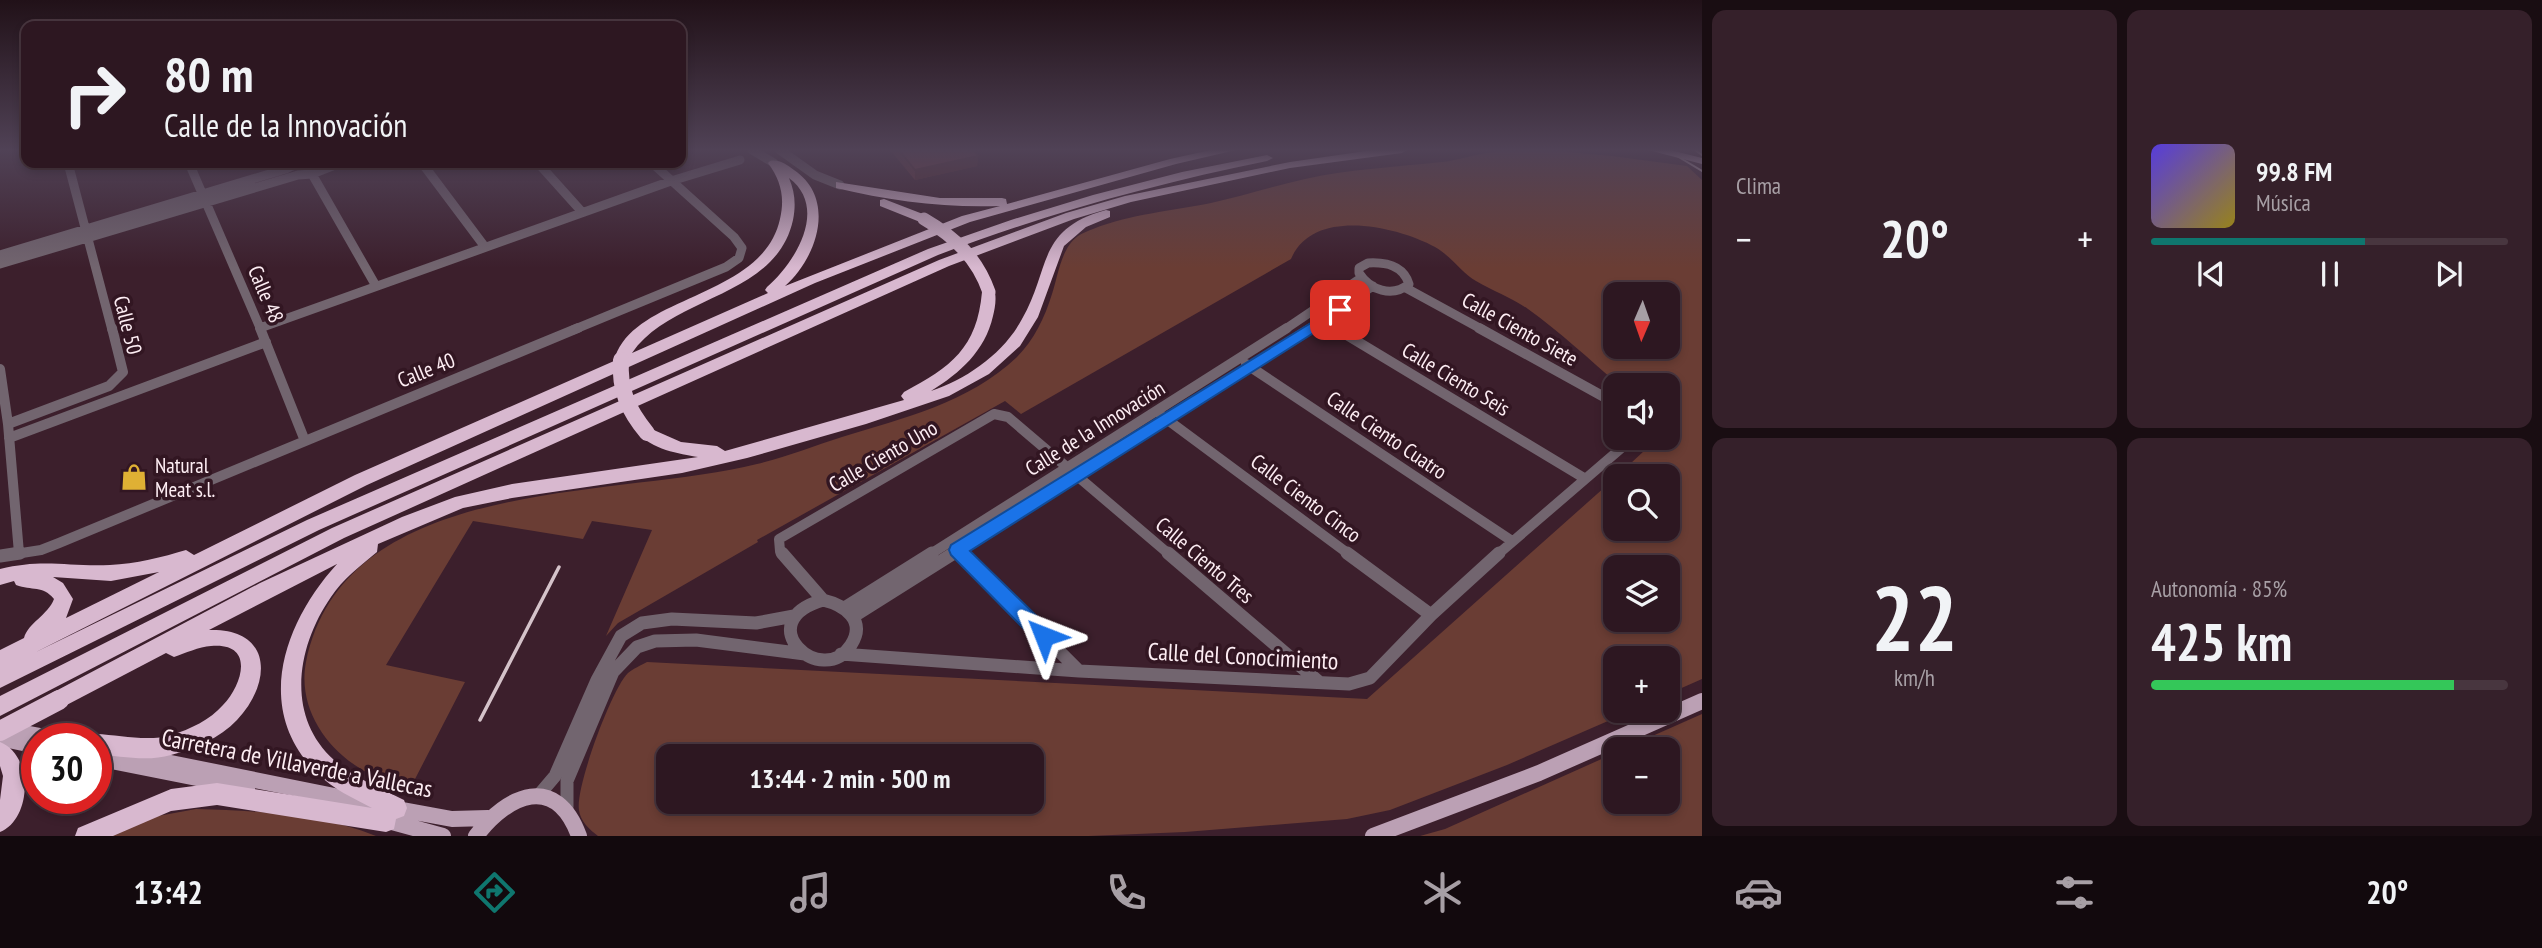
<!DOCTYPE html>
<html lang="es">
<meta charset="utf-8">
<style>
:root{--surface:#2d1721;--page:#35202a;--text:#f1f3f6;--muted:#a79fa5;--line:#48363f;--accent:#0f766e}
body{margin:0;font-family:"PT Sans Narrow",sans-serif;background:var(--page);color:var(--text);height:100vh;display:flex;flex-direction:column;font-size:26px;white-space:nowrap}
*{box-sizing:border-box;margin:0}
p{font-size:23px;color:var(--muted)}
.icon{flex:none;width:38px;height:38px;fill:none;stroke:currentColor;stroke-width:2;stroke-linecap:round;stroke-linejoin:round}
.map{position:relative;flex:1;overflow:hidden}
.side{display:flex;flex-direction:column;gap:10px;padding:10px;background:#190d12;width:840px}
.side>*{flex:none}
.hud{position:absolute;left:21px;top:21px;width:665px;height:147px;border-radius:14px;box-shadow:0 4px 10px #0003,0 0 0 2px var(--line);background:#2d1721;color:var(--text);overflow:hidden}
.needle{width:46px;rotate:182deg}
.buttons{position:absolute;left:1603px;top:282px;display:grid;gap:14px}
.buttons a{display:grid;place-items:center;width:77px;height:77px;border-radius:14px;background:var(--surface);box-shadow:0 4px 10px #0003,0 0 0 2px var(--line);font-size:35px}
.speed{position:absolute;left:21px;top:723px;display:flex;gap:14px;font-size:35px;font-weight:700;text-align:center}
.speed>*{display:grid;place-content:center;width:91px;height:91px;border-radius:50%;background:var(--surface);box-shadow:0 4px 10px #0003,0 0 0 2px var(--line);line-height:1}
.speed .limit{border:10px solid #d22;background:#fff;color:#111}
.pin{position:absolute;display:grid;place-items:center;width:60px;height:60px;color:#fff;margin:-30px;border-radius:14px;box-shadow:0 4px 10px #0006}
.me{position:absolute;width:77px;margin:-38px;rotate:315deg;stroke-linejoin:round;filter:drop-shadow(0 0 5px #0008)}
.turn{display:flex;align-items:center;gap:24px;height:147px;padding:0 28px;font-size:32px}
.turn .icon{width:91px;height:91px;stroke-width:2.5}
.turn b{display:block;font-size:49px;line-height:60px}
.big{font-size:52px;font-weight:800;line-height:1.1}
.side .widget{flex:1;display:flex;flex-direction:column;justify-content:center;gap:10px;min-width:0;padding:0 24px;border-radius:14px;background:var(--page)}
.side .dial{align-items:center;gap:0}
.dial b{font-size:91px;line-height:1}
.song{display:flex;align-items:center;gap:21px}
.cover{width:84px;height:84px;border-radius:10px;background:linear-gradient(135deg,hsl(250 70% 55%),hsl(50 70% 35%))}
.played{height:7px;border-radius:4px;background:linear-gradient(90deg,var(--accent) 60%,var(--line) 60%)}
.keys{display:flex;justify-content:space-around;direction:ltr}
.heat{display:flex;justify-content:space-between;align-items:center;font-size:38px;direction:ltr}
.charge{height:10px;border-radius:5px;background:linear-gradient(90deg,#34c759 85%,var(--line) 0)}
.side .tiles{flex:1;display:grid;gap:10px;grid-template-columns:repeat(2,1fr)}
.trip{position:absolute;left:656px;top:744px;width:388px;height:70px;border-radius:14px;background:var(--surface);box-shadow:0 4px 10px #0003,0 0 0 2px var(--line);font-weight:800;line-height:70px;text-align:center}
.tab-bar{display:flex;height:112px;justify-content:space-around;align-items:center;background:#12090d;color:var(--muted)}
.tab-bar .icon{width:49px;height:49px}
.tab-bar .on{color:var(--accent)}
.tab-bar b{font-size:32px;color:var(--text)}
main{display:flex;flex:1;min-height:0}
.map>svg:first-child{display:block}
.green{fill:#6a3d34;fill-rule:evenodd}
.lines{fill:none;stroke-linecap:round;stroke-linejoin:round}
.minor-far2{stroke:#72656f;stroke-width:9}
.minor-far1{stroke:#72656f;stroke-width:10}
.minor{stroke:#72656f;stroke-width:13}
.major{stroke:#bba0b4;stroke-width:16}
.highway{fill:#d8b8cf;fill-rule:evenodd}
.rail-far1{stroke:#d5c3ca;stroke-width:2}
.rail{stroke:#d5c3ca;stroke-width:3.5}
.highway-bridge-far2{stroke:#d8b8cf;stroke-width:13}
.highway-bridge-far1{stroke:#d8b8cf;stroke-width:16}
.highway-bridge{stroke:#d8b8cf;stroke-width:20}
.wall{fill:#623138}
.shaded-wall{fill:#50282e}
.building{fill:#723941;stroke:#50282e;stroke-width:2}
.route{fill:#1a73e8;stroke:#114b97;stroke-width:2}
.labels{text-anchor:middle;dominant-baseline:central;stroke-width:7;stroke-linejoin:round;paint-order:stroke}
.street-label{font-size:21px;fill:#fdedf3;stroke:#321622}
.poi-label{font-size:21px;fill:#fdedf3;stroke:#321622;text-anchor:start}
.near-street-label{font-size:24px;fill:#fdedf3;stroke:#321622}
</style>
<main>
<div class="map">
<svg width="1702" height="836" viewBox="0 0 1702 836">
<rect width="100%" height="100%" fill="#3c1f2c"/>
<path class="green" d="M1546,150L1612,156L1687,166L1702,180V679L1668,694V658H1615V710L1631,711L1507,765L1390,810L1347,819L1185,832L1089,836H598C590,830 580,821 579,810C575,788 612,688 628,673C633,669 641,665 647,662L1367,699L1615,478V528H1668V476H1617L1658,438H1668V385H1619C1589,359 1560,332 1528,309C1512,298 1493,291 1476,281C1462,273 1452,257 1435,247C1396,226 1313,207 1291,259L1021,414L1005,401L757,540L758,542L618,623L606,636L652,530L592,521L583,539L473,521L386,665L465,682L414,781C396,786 384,781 368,773C328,752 297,709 306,662C345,473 614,500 757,464C786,457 814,446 842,437C903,418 969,403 1017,357C1034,340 1045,317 1052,294C1058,276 1061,248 1078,236C1082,233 1088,231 1093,229C1130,214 1172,211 1211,203C1243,196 1274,186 1305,179C1350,169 1396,167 1442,162C1455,161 1468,156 1481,154C1503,150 1525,151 1546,150ZM1615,294H1668V346H1615ZM1615,567H1668V620H1615ZM668,756H1032V802H668Z
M1702,714V836H1420L1445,829L1615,753V802H1668V749H1623Z
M196,809C256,811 319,813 376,836H106L142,819Z"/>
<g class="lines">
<path class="minor-far2" d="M752,150L774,163
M780,150L815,175L840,185
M68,163L112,330
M189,163L261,330
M422,163L485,247
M538,163L582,212
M312,174L376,286
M0,255L286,169L298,163
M1368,263C1386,262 1403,265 1409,284C1392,298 1370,290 1359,273V268Z
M0,264L298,175L312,174L340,163
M1406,288L1483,330
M1319,319L1338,330
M260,328L671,181L740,160
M573,330L726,267L739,258L742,248L734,237L652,163
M1284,330L1361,278
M1308,330L1373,286"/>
<path class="minor-far1" d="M260,328L305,441
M1335,328L1584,478
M1479,328L1615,403
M1246,364L1512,541
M0,369L8,424L19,553
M1161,415L1350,555
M8,424L109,386L123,372L112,328
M9,438L266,342
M955,547L963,555
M9,555L41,550L59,543L578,328
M783,555L780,551L779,539L994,414L1008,417L1170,555
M929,555L1287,328
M951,555L1311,328
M1497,555L1633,438"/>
<path class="minor" d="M782,553L823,600
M961,553L1079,671
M1168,553L1319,682
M1347,553L1431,615
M0,556L20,553
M823,600C844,605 867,620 851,645C822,690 748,622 823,600Z
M846,607L932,553
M854,616L954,553
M841,654L1079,671L1349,684L1370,678L1431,615L1499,553
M538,796L555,776L597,680L621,636L642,623L672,619L756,623L794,616
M567,807V781L613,672L637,647L655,641L696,640L805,654"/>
<path class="major" d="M3,729L51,738
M0,738L37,746
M131,755L374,804
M96,758L247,788
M392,808L452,819L488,818
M381,819L443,836
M476,836C508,794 556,773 579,836
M1373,836L1539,773L1702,701"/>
<path class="highway" d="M1211,150H1236L1176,164L970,222L815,283L367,485L36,652L307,520L928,249L1011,220L1093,195L1182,172L1267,155L1273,158L1267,161C1154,184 1045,214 938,255L319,530L0,688V669L2,668L0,669V650L24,638C28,623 48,615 54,599C43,585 32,591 16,585L14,581L0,585V569C44,558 68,567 110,565C135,564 163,557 186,550L194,555L355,475L614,361C631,294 762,300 780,219C785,197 781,181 768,163L770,161C779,159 787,165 794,170C837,199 817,258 785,286L962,216L1000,206C944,208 890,201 836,188V182L940,198H1002L1006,199L1007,204L1170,159ZM789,178C829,208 795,263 767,287L765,290L768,293L632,353C672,295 776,298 793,220C796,205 795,192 789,178ZM159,572L66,618L73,599L63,583L53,577L111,581Z
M1373,150H1407L1402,153L1290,168L1131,202L1074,219L949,266L344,538L0,716V696L332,528L939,260L1066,213L1125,196L1290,162Z
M1648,150H1670L1702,158V164Z
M884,199L928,216L930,219L928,222H920L880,206V200Z
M1106,210L1110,211V217L1086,227L1064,246L1038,317L1020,346L989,374L949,396L866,424L747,458L682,473L512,498L463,508L378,544L377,552C360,566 343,579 331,597C297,646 285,716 334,760C354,778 380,788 404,800L407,808L404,816L396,819L394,829L386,832L217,805L171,811L113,836H75L78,828L171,789L217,783L372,808C353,798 333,789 318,774C252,710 284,622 337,564L209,630C272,628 273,682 237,720C220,738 194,749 171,755C147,762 120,756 96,754V738H88L96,734C120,735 148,742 172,735C190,729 210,720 223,705C243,684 255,642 211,646C199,647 185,653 174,657L166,653L59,709L52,707L49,700L52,693L260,583L402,517L455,497L512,484L698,457C680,454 650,449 639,433L641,429L647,427L681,442L717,446L725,451L904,400L901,396L904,392C951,367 977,348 982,292L989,288L994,289C997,297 995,308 993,316C985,351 960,373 931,391C967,379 1004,353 1022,319C1051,269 1036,229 1106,210Z
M0,742C34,755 32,819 0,832V800L3,776L0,766Z"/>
<path class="rail-far1" d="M1667,150L1702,171
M1695,150L1702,155"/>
<path class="rail" d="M480,720L559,567"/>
<path class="highway-bridge-far2" d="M924,219C955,237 977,258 989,292"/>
<path class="highway-bridge-far1" d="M621,360C619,390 628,410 647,433"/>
<path class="highway-bridge" d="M0,731L59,700"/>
</g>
<path class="wall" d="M890,150H973L978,156L977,166L915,180Z"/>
<path class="shaded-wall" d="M978,156L977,166L915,180V170Z"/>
<path class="building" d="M899,150H973L978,156L915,170Z"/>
<linearGradient id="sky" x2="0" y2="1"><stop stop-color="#211118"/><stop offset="0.56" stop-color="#504256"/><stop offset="1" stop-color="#504256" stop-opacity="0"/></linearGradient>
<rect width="1702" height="268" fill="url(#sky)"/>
<path class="route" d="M1340,305L1345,307V313L970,551L1051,630L1054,636L1051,642L1044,645L1037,642L951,555L949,550L951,545Z"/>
<defs>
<symbol id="shop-bare" viewBox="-9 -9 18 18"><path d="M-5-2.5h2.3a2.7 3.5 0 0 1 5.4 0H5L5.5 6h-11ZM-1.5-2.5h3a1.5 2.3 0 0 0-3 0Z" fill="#dfb034" stroke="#321622" stroke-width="2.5" paint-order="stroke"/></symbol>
</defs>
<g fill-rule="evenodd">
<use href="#shop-bare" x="115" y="458" width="38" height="38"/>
</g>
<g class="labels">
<g class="street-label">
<text transform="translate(266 294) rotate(67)">Calle 48</text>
<text transform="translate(128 325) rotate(76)">Calle 50</text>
<text transform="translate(1520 329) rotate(29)">Calle Ciento Siete</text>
<text transform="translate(426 370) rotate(-22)">Calle 40</text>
<text transform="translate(1456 379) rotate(31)">Calle Ciento Seis</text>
<text transform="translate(1095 428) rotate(-32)">Calle de la Innovación</text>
<text transform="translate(1387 435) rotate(34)">Calle Ciento Cuatro</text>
<text transform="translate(883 456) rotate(-30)">Calle Ciento Uno</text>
<text transform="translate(1306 498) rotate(37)">Calle Ciento Cinco</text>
<text transform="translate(1205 560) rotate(40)">Calle Ciento Tres</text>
</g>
<g class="poi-label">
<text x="155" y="465">Natural<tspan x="155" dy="24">Meat s.l.</tspan></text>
</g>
<g class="near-street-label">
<text transform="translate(1243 656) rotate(3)">Calle del Conocimiento</text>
<text transform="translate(297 763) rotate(11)">Carretera de Villaverde a Vallecas</text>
</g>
</g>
</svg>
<div class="buttons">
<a><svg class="needle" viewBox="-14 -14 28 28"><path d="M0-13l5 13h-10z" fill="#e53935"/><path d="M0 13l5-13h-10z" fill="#a79fa5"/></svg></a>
<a><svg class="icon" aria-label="sound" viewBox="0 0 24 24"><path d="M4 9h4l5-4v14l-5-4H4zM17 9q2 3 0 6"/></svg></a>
<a><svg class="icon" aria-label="search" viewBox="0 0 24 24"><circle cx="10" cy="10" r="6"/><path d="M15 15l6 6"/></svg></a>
<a><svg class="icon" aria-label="layers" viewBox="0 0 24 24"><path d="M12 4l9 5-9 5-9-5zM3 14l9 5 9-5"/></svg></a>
<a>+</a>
<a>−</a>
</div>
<div class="speed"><div class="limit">30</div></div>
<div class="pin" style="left:1340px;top:310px;background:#d93025"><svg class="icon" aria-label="arrive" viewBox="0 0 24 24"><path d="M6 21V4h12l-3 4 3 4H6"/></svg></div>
<svg class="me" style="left:1044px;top:636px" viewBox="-20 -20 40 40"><path d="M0-17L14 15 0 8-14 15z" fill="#1a73e8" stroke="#fff" stroke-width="4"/></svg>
<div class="trip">13:44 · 2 min · 500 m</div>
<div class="hud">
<div class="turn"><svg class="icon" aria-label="right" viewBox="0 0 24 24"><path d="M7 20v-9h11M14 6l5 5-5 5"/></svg><div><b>80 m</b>Calle de la Innovación</div></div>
</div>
</div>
<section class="side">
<div class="tiles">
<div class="widget"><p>Clima</p>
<div class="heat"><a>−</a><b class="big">20°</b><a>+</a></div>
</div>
<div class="widget">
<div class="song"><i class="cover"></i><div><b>99.8 FM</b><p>Música</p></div></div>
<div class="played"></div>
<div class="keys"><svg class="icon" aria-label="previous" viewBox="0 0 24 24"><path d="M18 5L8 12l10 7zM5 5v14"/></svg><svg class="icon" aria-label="pause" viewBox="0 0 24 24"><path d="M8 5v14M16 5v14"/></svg><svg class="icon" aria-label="next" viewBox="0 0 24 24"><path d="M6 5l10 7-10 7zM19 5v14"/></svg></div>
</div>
<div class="widget dial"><b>22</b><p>km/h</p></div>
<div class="widget"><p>Autonomía · 85%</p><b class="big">425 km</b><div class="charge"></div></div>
</div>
</section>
</main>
<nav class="tab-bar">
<b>13:42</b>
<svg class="icon on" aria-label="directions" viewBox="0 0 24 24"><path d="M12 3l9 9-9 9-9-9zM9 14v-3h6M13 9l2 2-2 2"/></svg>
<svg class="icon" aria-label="music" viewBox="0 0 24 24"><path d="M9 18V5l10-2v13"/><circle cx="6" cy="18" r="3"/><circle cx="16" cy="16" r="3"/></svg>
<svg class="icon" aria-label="phone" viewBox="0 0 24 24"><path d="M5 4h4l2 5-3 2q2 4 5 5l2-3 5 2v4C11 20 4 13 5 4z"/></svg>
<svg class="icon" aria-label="climate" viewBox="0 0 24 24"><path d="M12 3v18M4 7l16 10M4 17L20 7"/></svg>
<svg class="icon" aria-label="car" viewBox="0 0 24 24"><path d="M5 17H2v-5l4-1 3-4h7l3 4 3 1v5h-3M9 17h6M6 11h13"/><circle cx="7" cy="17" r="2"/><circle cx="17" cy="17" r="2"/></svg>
<svg class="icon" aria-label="filters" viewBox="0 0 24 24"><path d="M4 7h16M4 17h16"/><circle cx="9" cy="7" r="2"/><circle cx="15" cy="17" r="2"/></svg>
<b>20°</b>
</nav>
